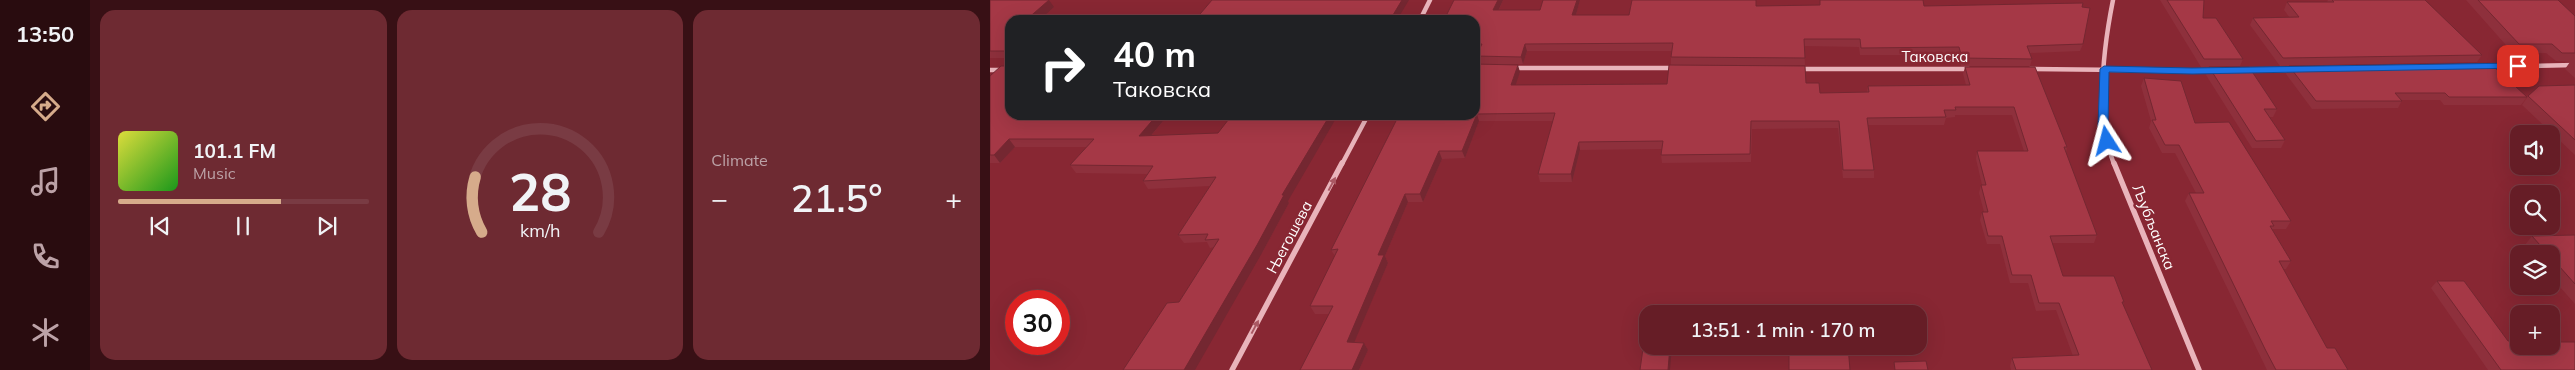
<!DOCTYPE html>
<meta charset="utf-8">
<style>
:root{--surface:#661d26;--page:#6e2a32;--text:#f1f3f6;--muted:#bca2a7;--line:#793b43;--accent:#d6ab8b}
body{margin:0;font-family:Mulish,sans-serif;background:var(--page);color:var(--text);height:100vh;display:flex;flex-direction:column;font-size:19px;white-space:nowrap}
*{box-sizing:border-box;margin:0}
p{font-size:16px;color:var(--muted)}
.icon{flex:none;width:28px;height:28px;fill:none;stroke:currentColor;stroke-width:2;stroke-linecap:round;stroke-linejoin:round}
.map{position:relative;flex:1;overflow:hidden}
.panel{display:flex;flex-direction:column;gap:10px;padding:10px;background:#381015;width:900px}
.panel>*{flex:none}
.banner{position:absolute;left:15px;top:15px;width:475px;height:105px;border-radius:15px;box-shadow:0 5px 20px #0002,0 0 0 1px var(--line);background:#202124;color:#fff;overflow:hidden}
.tools{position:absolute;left:1520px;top:125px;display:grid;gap:10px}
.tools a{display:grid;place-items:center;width:50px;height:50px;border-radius:10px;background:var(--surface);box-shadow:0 5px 20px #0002,0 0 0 1px var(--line);font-size:25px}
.speed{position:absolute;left:15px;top:290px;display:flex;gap:10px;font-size:25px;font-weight:700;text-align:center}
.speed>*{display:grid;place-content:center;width:65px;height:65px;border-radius:50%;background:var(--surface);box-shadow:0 5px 20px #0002,0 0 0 1px var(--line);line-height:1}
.speed .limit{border:8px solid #d22;background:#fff;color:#111}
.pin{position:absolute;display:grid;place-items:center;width:42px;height:42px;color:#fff;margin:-21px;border-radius:10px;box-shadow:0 2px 8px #0006}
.me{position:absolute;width:55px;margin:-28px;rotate:351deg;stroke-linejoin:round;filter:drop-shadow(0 0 4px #0008)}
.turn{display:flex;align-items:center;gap:18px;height:105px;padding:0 25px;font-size:22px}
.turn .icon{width:65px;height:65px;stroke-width:2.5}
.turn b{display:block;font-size:35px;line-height:42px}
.big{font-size:38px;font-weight:600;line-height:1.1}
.panel .tile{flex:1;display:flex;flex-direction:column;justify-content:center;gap:8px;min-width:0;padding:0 18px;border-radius:15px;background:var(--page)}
.panel .dial{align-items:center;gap:0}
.dial svg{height:130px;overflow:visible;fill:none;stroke:var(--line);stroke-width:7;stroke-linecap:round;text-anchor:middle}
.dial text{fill:var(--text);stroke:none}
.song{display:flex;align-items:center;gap:15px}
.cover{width:60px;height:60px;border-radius:8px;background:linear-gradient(135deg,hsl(60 70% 55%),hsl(120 70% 35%))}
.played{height:5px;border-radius:2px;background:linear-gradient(90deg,var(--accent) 65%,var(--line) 65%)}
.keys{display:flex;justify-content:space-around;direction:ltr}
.heat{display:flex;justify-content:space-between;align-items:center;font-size:28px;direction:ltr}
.panel .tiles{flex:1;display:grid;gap:10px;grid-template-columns:repeat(3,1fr)}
.trip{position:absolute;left:649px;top:305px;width:288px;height:50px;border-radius:15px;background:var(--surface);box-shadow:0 5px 20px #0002,0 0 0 1px var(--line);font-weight:600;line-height:50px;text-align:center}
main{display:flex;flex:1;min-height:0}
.dock{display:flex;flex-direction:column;width:90px;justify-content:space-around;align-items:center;background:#290c0f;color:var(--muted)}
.dock .icon{width:35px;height:35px}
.dock .current{color:var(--accent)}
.dock b{font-size:22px;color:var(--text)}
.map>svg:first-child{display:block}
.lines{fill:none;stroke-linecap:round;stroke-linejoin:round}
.minor-far1{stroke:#e9b4bb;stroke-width:4.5}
.minor{stroke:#e9b4bb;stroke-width:5.5}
.wall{fill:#8e303c}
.shaded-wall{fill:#742731}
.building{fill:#a53846;stroke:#742731}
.oneway{fill:#aa5863}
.route{fill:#1a73e8;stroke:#114b97}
.labels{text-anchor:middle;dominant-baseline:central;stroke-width:5;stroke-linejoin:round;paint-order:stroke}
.street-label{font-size:15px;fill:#fff;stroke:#882733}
</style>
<main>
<nav class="dock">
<b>13:50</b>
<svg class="icon current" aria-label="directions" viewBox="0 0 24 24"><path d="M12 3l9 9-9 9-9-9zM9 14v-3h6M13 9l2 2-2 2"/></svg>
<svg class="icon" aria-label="music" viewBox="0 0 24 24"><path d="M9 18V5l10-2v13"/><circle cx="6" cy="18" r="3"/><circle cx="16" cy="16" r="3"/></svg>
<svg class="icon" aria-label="phone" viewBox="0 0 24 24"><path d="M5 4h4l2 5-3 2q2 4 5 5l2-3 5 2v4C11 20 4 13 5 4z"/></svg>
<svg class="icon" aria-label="climate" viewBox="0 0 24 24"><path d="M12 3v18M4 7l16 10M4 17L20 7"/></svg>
</nav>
<section class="panel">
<div class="tiles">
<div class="tile">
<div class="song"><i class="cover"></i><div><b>101.1 FM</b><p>Music</p></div></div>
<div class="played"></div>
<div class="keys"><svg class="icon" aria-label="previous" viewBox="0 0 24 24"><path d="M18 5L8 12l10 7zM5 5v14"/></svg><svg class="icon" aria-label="pause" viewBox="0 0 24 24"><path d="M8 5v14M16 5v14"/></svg><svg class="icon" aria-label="next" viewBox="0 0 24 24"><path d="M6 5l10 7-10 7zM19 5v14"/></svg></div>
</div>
<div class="tile dial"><svg viewBox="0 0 100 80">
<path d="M14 69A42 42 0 1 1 86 69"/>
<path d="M14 69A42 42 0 0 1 10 35" stroke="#d6ab8b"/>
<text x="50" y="56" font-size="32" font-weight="700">28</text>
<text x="50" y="72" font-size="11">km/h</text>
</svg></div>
<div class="tile"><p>Climate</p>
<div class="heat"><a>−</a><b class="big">21.5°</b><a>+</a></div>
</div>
</div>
</section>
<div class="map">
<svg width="1585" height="370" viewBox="0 0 1585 370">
<rect width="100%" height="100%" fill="#882733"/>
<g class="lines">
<path class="minor-far1" d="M1123,0C1113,50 1105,116 1124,164
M430,20L440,0
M1498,67L1585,65
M523,68H684
M810,69H979
M1040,69L1224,71
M0,70H20
M1255,70H1304
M352,164L378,115"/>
<path class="minor" d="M1124,163L1209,370
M242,370L352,163"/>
</g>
<path class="wall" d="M0,0L64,7L50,20H20V115H178L161,136L298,201L299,203L272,253L189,302L224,247L220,248L217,242L194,243L188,235L220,186L158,189L153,181L157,174L86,173L80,165L97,147H25L10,163H0V76L17,66L19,58H0Z
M513,0L509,10H550L553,0H590L586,15H639L766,6L1092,7L1093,44L1090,51L1040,53L1042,59L1040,66H971L968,55H870L869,47L814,46L815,65H681V57L682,51H537L533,64H488L486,56L488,51H485V20Z
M1170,0H1214L1213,18L1253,59L1250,66L1211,67Z
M1338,0H1435L1492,55L1487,62L1290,66L1260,25L1263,18H1300L1294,10L1297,2H1337Z
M1476,0H1568L1585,16V78L1575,69L1580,62L1566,61L1556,53H1523Z
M1299,66L1537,97L1531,105H1454L1450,100H1412L1408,108L1322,109L1296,74Z
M975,67L1077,147L1076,153L1107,235L1104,243H1062L1073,276L1134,302L1133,305L1162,370H1021L1020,366L1022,358L1083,356L1066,310L1046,311L1038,283H1020L1010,244H997L990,220L992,212H994L989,193L991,185H992L986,159L987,151H1034L1022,115H965V117L956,118L954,125H878L884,170V178H853L848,128L762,129L761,162L672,163L671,155L672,149L590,150L582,182H550L548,174L563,121H489L475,158L452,159L433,202H418L395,256L398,263L364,342L374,343L378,350L369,370L339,314H325L320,306L345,256L341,250L530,72L525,85L816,83L830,93L877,92L878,86L976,85L973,74Z
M1219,67L1287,109L1283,117H1279L1295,140L1291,148H1262L1216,75Z
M1154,78L1205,123L1301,221L1296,229H1282L1301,261L1296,269H1293L1337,348L1358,370H1277L1195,201L1199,193H1206L1185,153H1172L1159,128L1161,121L1151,86Z
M1585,85V155L1532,105L1538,96Z
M1585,235V304L1561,277V254H1541L1534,246L1542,236Z
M1447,281L1518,341L1585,370H1498L1441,288Z"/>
<path class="shaded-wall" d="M59,0L64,7L50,20H36Z
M412,0H419L407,20H400Z
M508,0H513L505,18L503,10Z
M587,0H590L584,22L582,15Z
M535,44L537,51L533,64L531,57Z
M528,65L530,72L523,93L521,85Z
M487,114L489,121L475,158L472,151Z
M167,115H178L154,144L149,136Z
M340,115H348L298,201L299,203L272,253L205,370H194L292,195Z
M19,139L25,147L10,163L4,155Z
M589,142L590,150L582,182L581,174Z
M449,151L452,159L433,202L430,194Z
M415,194L418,202L395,256L398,263L361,350L357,342L388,255Z
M374,343L378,350L369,370H362Z
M680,346H682L680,370H678Z"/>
<path class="building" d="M0,0H59L36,20H20V51H0Z
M222,0H412L400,20H205Z
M464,0H508L503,10H550L553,0H587L582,15H639L642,0H766V6L830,5V0H933L934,6L1093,3L1092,7L1100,8L1093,44L1037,46L1042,59L972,58L969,47L871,48L870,39H814L815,58L681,57L683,43L535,44L531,57L486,56L492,44H485V20H454Z
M1177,0H1214L1213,18H1226L1253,59H1214Z
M1342,0H1435L1492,55L1293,58L1263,18L1309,17L1297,2H1344Z
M1488,0H1568L1585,16V53H1572L1562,44H1529Z
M20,58V115H167L149,136L228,133L242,115H340L292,195H294L267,245L194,370H133L177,303L189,302L229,239L215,240L218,234L188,235L226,177L153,181L163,166L80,165L104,139H19L4,155H0V76L11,66H17L18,60Z
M1500,63L1537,97H1459L1455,93H1405L1412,101H1326L1299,66Z
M485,64L528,65L521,85L677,84L679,65L815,66L816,83H829L830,93L879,92L878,86L980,85L975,67H1045L1077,147H1074L1107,235L1060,236L1073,276H1124L1134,302H1132L1162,370H1026L1022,358L1089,355L1069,303H1049L1041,275H1022L1012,236H998L992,212H998L991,185H996L987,151H1038L1024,107H965L966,110H954L956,117L877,118L884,170H853L849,121H761L760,154L671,155L673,141L589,142L581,174H548L565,113L487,114L472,151H449L430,194H415L388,255H394L357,342L374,343L362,370H310L343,306H320L348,249L341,250L409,115H485Z
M1219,67H1259L1287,109H1274L1295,140L1266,141Z
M1154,78L1191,81L1205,123L1239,122L1301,221H1281L1284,226H1280L1301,261H1289L1337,348H1345L1358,370H1286L1275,349L1199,193H1214L1189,145H1175L1162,120H1166Z
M1585,85V140L1538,96L1549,86Z
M1585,235V284L1561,257V254H1558L1542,236Z
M1447,281H1474L1518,341H1529V346H1561V342H1585V370H1511Z
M656,327H658V346H680L678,370H650Z
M799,346H858L860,370H799Z
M936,361L938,370H905L904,362Z"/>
<defs><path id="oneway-solid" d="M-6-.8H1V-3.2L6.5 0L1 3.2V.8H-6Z" transform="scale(1.25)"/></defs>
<g class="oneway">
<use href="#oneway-solid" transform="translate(342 184) rotate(-62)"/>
<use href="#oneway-solid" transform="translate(265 327) rotate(-62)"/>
</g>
<path class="route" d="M1528,63L1532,66L1531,68L1202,74L1119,72L1118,126L1122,141L1121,144H1113L1108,126L1110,69L1114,66L1202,68Z"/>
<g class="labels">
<g class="street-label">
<text x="945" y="56">Таковска</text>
<text transform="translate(1164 227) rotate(68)">Љубљанска</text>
<text transform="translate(299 237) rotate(-62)">Његошева</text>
</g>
</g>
</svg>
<div class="tools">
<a><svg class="icon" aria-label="sound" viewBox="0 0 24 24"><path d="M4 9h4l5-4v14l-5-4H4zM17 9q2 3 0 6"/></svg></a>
<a><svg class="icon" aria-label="search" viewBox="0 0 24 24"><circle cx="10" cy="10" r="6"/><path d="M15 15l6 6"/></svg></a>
<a><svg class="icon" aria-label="layers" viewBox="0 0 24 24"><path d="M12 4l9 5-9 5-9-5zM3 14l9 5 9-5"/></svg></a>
<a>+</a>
</div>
<div class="speed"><div class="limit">30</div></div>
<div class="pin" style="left:1528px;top:66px;background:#d93025"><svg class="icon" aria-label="arrive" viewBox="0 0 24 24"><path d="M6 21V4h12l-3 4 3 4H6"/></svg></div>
<svg class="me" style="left:1117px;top:141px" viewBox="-20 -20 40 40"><path d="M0-17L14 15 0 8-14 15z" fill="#1a73e8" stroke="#fff" stroke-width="4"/></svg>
<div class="trip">13:51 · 1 min · 170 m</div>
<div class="banner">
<div class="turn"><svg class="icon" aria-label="right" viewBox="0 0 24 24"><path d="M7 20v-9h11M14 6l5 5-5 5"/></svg><div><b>40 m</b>Таковска</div></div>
</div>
</div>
</main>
